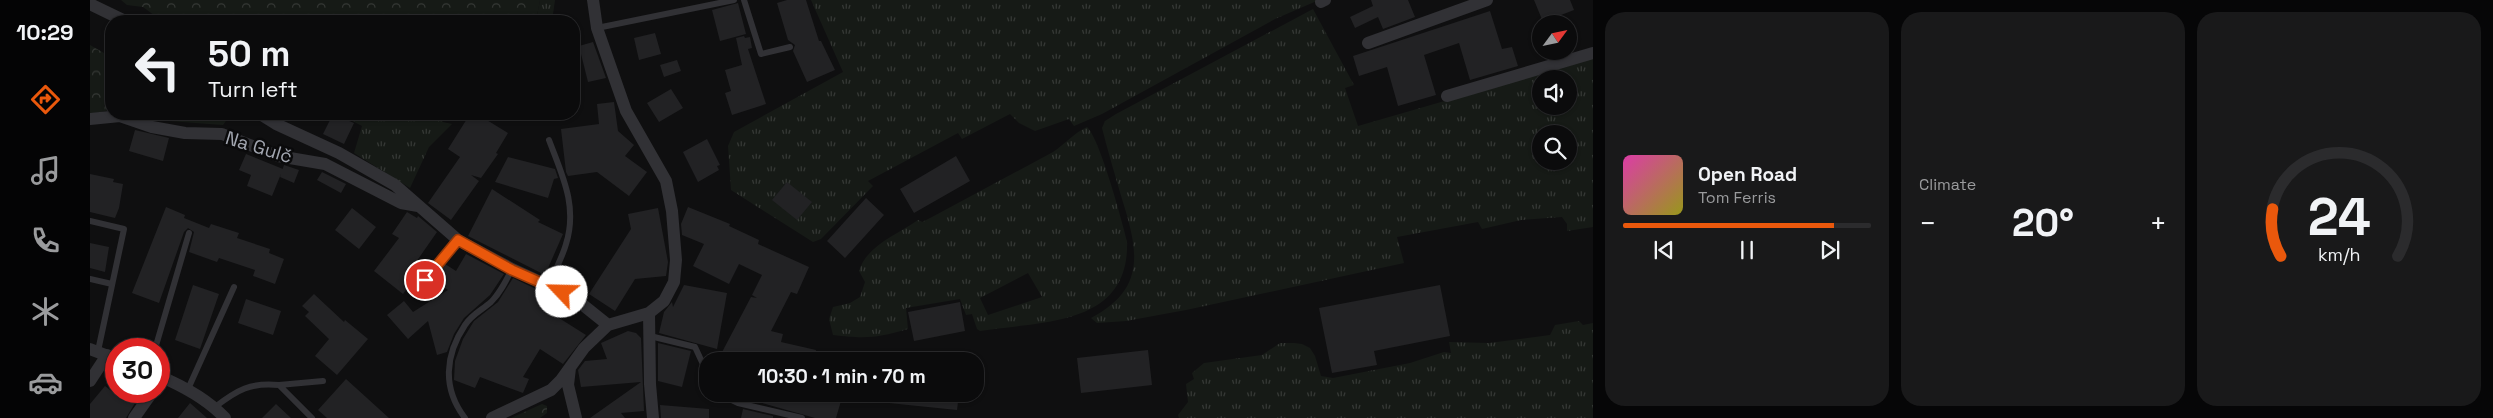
<!DOCTYPE html>
<meta charset="utf-8">
<style>
:root{--surface:#0b0b0c;--page:#19191a;--text:#f1f3f6;--muted:#9a9b9d;--line:#2b2b2d;--accent:#ea580c}
body{margin:0;font-family:"Space Grotesk",sans-serif;background:var(--page);color:var(--text);height:100vh;display:flex;flex-direction:column;font-size:19px;white-space:nowrap}
*{box-sizing:border-box;margin:0}
p{font-size:16px;color:var(--muted)}
.icon{flex:none;width:28px;height:28px;fill:none;stroke:currentColor;stroke-width:2;stroke-linecap:round;stroke-linejoin:round}
.map{position:relative;flex:1;overflow:hidden}
.sheet{display:flex;flex-direction:column;gap:12px;padding:12px;background:#060607;width:900px}
.sheet>*{flex:none}
.hud{position:absolute;left:15px;top:15px;width:475px;height:105px;border-radius:20px;box-shadow:0 1px 4px #0004,0 0 0 1px var(--line);background:#0b0b0c;color:var(--text);overflow:hidden}
.needle{width:32px;rotate:57deg}
.tools{position:absolute;left:1442px;top:15px;display:grid;gap:10px}
.tools a{display:grid;place-items:center;width:45px;height:45px;border-radius:50%;background:var(--surface);box-shadow:0 1px 4px #0004,0 0 0 1px var(--line);font-size:25px}
.speed{position:absolute;left:15px;top:338px;display:flex;gap:10px;font-size:25px;font-weight:700;text-align:center}
.speed>*{display:grid;place-content:center;width:65px;height:65px;border-radius:50%;background:var(--surface);box-shadow:0 1px 4px #0004,0 0 0 1px var(--line);line-height:1}
.speed .limit{border:8px solid #d22;background:#fff;color:#111}
.pin{position:absolute;display:grid;place-items:center;width:42px;height:42px;color:#fff;margin:-21px;border:2px solid #fff;border-radius:50%;box-shadow:0 1px 5px #0007}
.me{position:absolute;width:55px;margin:-28px;rotate:294deg;stroke-linejoin:round;filter:drop-shadow(0 0 4px #0008)}
.turn{display:flex;align-items:center;gap:18px;height:105px;padding:0 20px;font-size:22px}
.turn .icon{width:65px;height:65px;stroke-width:2.5}
.turn b{display:block;font-size:35px;line-height:42px}
.big{font-size:38px;font-weight:800;line-height:1.1}
.sheet .card{flex:1;display:flex;flex-direction:column;justify-content:center;gap:8px;min-width:0;padding:0 18px;border-radius:20px;background:var(--page)}
.sheet .dial{align-items:center;gap:0}
.dial svg{height:130px;overflow:visible;fill:none;stroke:var(--line);stroke-width:7;stroke-linecap:round;text-anchor:middle}
.dial text{fill:var(--text);stroke:none}
.song{display:flex;align-items:center;gap:15px}
.cover{width:60px;height:60px;border-radius:8px;background:linear-gradient(135deg,hsl(320 70% 55%),hsl(60 70% 35%))}
.played{height:5px;border-radius:2px;background:linear-gradient(90deg,var(--accent) 85%,var(--line) 85%)}
.keys{display:flex;justify-content:space-around;direction:ltr}
.heat{display:flex;justify-content:space-between;align-items:center;font-size:28px;direction:ltr}
.sheet .tiles{flex:1;display:grid;gap:12px;grid-template-columns:repeat(3,1fr)}
.trip{position:absolute;left:609px;top:352px;width:285px;height:50px;border-radius:20px;background:var(--surface);box-shadow:0 1px 4px #0004,0 0 0 1px var(--line);font-weight:800;line-height:50px;text-align:center}
main{display:flex;flex:1;min-height:0}
.menu{display:flex;flex-direction:column;width:90px;justify-content:space-around;align-items:center;background:#040405;color:var(--muted)}
.menu .icon{width:35px;height:35px}
.menu .on{color:var(--accent)}
.menu b{font-size:22px;color:var(--text)}
.map>svg:first-child{display:block}
.grass{fill:url(#grass-tufts);fill-rule:evenodd}
.forest{fill:url(#forest-crowns)}
.building{fill:#222224}
.lines{fill:none;stroke-linecap:round;stroke-linejoin:round}
.lane{stroke:#313135;stroke-width:6}
.street{stroke:#313135;stroke-width:12}
.route-casing{stroke:#983908;stroke-width:12}
.route{stroke:#ea580c;stroke-width:9}
.labels{text-anchor:middle;dominant-baseline:central;stroke-width:5;stroke-linejoin:round;paint-order:stroke}
.street-label{font-size:19px;fill:#a2a6b0;stroke:#0a0a0b}
</style>
<main>
<nav class="menu">
<b>10:29</b>
<svg class="icon on" aria-label="directions" viewBox="0 0 24 24"><path d="M12 3l9 9-9 9-9-9zM9 14v-3h6M13 9l2 2-2 2"/></svg>
<svg class="icon" aria-label="music" viewBox="0 0 24 24"><path d="M9 18V5l10-2v13"/><circle cx="6" cy="18" r="3"/><circle cx="16" cy="16" r="3"/></svg>
<svg class="icon" aria-label="phone" viewBox="0 0 24 24"><path d="M5 4h4l2 5-3 2q2 4 5 5l2-3 5 2v4C11 20 4 13 5 4z"/></svg>
<svg class="icon" aria-label="climate" viewBox="0 0 24 24"><path d="M12 3v18M4 7l16 10M4 17L20 7"/></svg>
<svg class="icon" aria-label="car" viewBox="0 0 24 24"><path d="M5 17H2v-5l4-1 3-4h7l3 4 3 1v5h-3M9 17h6M6 11h13"/><circle cx="7" cy="17" r="2"/><circle cx="17" cy="17" r="2"/></svg>
</nav>
<div class="map">
<svg width="1503" height="418" viewBox="0 0 1503 418">
<defs>
<pattern id="grass-tufts" width="24" height="20" patternUnits="userSpaceOnUse" patternTransform="scale(1.25)"><rect width="24" height="20" fill="#161a16"/><path d="M3 7l-1-3M5 7V3M7 7l1-3M15 17l-1-3M17 17v-4M19 17l1-3" fill="none" stroke="#353835"/></pattern>
<pattern id="forest-crowns" width="20" height="18" patternUnits="userSpaceOnUse" patternTransform="scale(1.25)"><rect width="20" height="18" fill="#161a16"/><path d="M2 6a3 3 0 1 1 6 0M12 15a3 3 0 1 1 6 0" fill="none" stroke="#353835"/></pattern>
</defs>
<rect width="100%" height="100%" fill="#0f0f10"/>
<path class="grass" d="M450,0H465L462,21H446Z
M721,0H1229L1185,19L1012,114L984,126L979,119L945,131L929,123L920,114L872,139L868,133L778,181L783,186L731,239L723,242L641,190L638,146L644,132L753,72Z
M1223,9L1264,85L1255,88L1268,126L1503,58V227L1477,231V224L1472,217L1431,220L1392,229L1388,222L1307,237L1314,263L1096,310L1036,321L1007,323L1001,318C1057,289 1048,250 1032,199C1025,175 1018,152 1012,128L1015,121L1026,114ZM1451,79H1479V106H1451ZM1451,134H1479V161H1451Z
M249,114H345L353,122L362,124L339,147L320,188L264,153L272,126Z
M997,127C1010,139 1032,221 1037,241C1040,327 951,321 890,331L887,329L882,314L876,315L870,299L816,308L818,329C786,338 776,339 743,335L739,319L743,307L760,303L770,297L775,282L769,271C777,245 807,235 828,220L832,222L842,217L963,152C975,144 984,133 997,127ZM938,273L952,297L898,315L890,298Z
M1489,321L1493,325L1503,323V418H1089L1088,415L1098,402L1096,384L1104,379L1102,373L1114,363L1172,355L1190,343H1204L1212,344L1220,348L1225,356L1231,376L1243,378L1320,363L1354,352L1361,353L1359,342L1399,343L1460,335L1465,325Z"/>
<path class="forest" d="M31,0H450L446,21H72L53,7L37,5Z
M0,45L21,57V110L0,114Z
M48,114H141L133,125L65,120Z
M452,404L457,406V413L450,418H421Z"/>
<path class="building" d="M697,0H716L729,41H731L745,70L717,82L703,51L705,45L698,40L687,3Z
M1281,0H1318L1325,17L1293,29L1288,17L1265,28L1260,17L1283,6Z
M1444,0H1480L1484,10L1453,22Z
M648,3L656,34L630,41L622,10Z
M1400,11L1412,49L1422,47L1428,66L1380,80L1369,43L1334,55L1346,95L1308,106L1297,67L1269,76L1263,56Z
M565,33L571,54L549,60L544,38Z
M654,36L655,38L660,37L662,48L658,49L676,104L642,115L635,93L641,91L635,70L652,65L646,38Z
M503,42L516,78L498,82L489,46Z
M587,60L591,71L574,77L570,65Z
M581,89L593,108L569,122L557,103Z
M524,102L528,131L544,145L535,156L557,172L539,196L507,172L478,176L476,172L471,129L509,124L507,104Z
M243,114L264,123L254,144L233,134Z
M380,114H387L418,133L406,153L408,154L391,178L381,175L389,181L361,220L338,203L370,157L358,149Z
M45,130L79,138L73,161L39,151Z
M617,139L630,165L627,166L629,170L608,182L593,152Z
M156,154L193,169L182,196L157,186L161,175L149,170Z
M866,156L880,181L824,213L810,189Z
M418,157L465,169L468,178L464,179L458,198L405,182Z
M194,165L209,170L204,183L190,177Z
M232,172L256,184L251,193L227,180Z
M0,174L24,179L23,182L33,184L29,208L25,218L0,212Z
M697,182L722,202L707,220L682,200Z
M402,189L450,220L448,222L473,234L455,275L378,236Z
M776,198L794,215L755,258L737,241Z
M76,207L95,215L94,218L119,228L121,224L149,233L147,238L180,249L179,253L194,259L185,284L163,276L165,270L129,258L127,262L99,252L104,232L98,228L94,232L69,303L42,293Z
M598,207L640,224L639,226L669,240L668,244L719,267L707,294L701,292L681,331L693,334L691,342L726,350L723,361H704L688,358L687,361H652L630,356L661,297L667,298L662,295L672,275L649,264L639,284L603,266L614,244L592,235L591,224Z
M262,208L286,227L269,249L245,230Z
M568,208L578,262L576,276L545,279L525,311L499,294L541,229L538,214Z
M317,212L327,218L328,216L347,232L324,265L331,270L313,294L284,271L309,238L302,234Z
M0,243L19,247L15,272L0,268Z
M376,254L414,274L400,295L374,318L364,334L357,352L347,355L338,321L318,339L297,315L314,301L323,312L358,290L343,280L355,264L366,271Z
M423,278L448,290L446,292L474,310L469,318L496,335L473,364L450,349L433,377L439,379L433,393L390,377L385,388L364,380L365,361L373,339L384,321L408,302Z
M103,285L129,294L110,349L85,340Z
M594,285L637,293L627,349L569,333L574,312L582,302L583,307Z
M1350,285L1360,336L1284,351L1287,365L1242,373L1229,308Z
M224,294L254,322L255,320L278,339L247,375L225,356L239,339L215,316L219,312L212,306Z
M156,299L191,311L183,335L148,323Z
M870,302L875,331L824,341L818,312Z
M538,331L546,333L551,338L554,411L531,413L535,418H500L551,382L491,387L488,370L495,361L517,359L511,343Z
M568,343L601,351L592,387L568,381Z
M1058,350L1062,385L991,393L987,358Z
M256,379L299,418H237L228,410Z
M15,386L34,401L41,392L48,398L36,418H0V404Z
M640,394H753L746,418H725Z
M790,394H869L867,410L789,402Z
M100,403L117,418H88Z
M186,404L201,418H172Z
M570,405L619,409V418H571Z
M653,409L683,416V418H651Z"/>
<g class="lines">
<path class="lane" d="M654,0L671,54L700,47
M507,28L644,0
M459,140C472,175 488,206 476,244C472,259 463,271 461,287
M0,221L34,229L8,351
M0,279L22,284
M324,293L368,240
M560,336L605,347L618,375
M65,349L99,233
M189,385L233,381
M98,389L144,287
M629,394L648,403L712,418
M125,407C147,390 161,382 189,385L222,418
M375,418C352,388 355,355 375,325C382,314 392,310 401,302C410,293 416,281 422,269"/>
<path class="street" d="M1231,2L1235,0
M0,4L35,21
M1278,43L1397,0
M1357,96L1503,53
M170,114L186,124L249,153L305,185L368,240L422,269L483,297L518,325
M0,119L30,116L62,127L95,133L132,134L188,156L235,164L311,203L328,206
M559,313L560,384L563,418
M0,349L26,359
M480,368L478,385L486,418
M69,376C93,386 117,399 135,418
M0,381L17,355
M44,418L63,391
M402,418L461,390L471,380L494,348L518,325L559,313L574,301L584,282L586,260L582,211L576,181L536,111L507,28L503,0"/>
</g>
<g class="lines">
<defs>
<path id="route" d="M335,280L368,240L422,270L472,292"/>
</defs>
<use href="#route" class="route-casing"/>
<use href="#route" class="route"/>
</g>
<g class="labels">
<g class="street-label">
<text transform="translate(169 147) rotate(17)">Na Gulč</text>
</g>
</g>
</svg>
<div class="tools">
<a><svg class="needle" viewBox="-14 -14 28 28"><path d="M0-13l5 13h-10z" fill="#e53935"/><path d="M0 13l5-13h-10z" fill="#9a9b9d"/></svg></a>
<a><svg class="icon" aria-label="sound" viewBox="0 0 24 24"><path d="M4 9h4l5-4v14l-5-4H4zM17 9q2 3 0 6"/></svg></a>
<a><svg class="icon" aria-label="search" viewBox="0 0 24 24"><circle cx="10" cy="10" r="6"/><path d="M15 15l6 6"/></svg></a>
</div>
<div class="speed"><div class="limit">30</div></div>
<div class="pin" style="left:335px;top:280px;background:#d93025"><svg class="icon" aria-label="arrive" viewBox="0 0 24 24"><path d="M6 21V4h12l-3 4 3 4H6"/></svg></div>
<svg class="me" style="left:472px;top:292px" viewBox="-20 -20 40 40"><circle r="19" fill="#fff"/><path d="M0-13L10 11 0 6-10 11z" fill="#ea580c"/></svg>
<div class="trip">10:30 · 1 min · 70 m</div>
<div class="hud">
<div class="turn"><svg class="icon" aria-label="left" viewBox="0 0 24 24"><path d="M17 20v-9H6M10 6l-5 5 5 5"/></svg><div><b>50 m</b>Turn left</div></div>
</div>
</div>
<section class="sheet">
<div class="tiles">
<div class="card">
<div class="song"><i class="cover"></i><div><b>Open Road</b><p>Tom Ferris</p></div></div>
<div class="played"></div>
<div class="keys"><svg class="icon" aria-label="previous" viewBox="0 0 24 24"><path d="M18 5L8 12l10 7zM5 5v14"/></svg><svg class="icon" aria-label="pause" viewBox="0 0 24 24"><path d="M8 5v14M16 5v14"/></svg><svg class="icon" aria-label="next" viewBox="0 0 24 24"><path d="M6 5l10 7-10 7zM19 5v14"/></svg></div>
</div>
<div class="card"><p>Climate</p>
<div class="heat"><a>−</a><b class="big">20°</b><a>+</a></div>
</div>
<div class="card dial"><svg viewBox="0 0 100 80">
<path d="M14 69A42 42 0 1 1 86 69"/>
<path d="M14 69A42 42 0 0 1 9 40" stroke="#ea580c"/>
<text x="50" y="56" font-size="32" font-weight="700">24</text>
<text x="50" y="72" font-size="11">km/h</text>
</svg></div>
</div>
</section>
</main>
